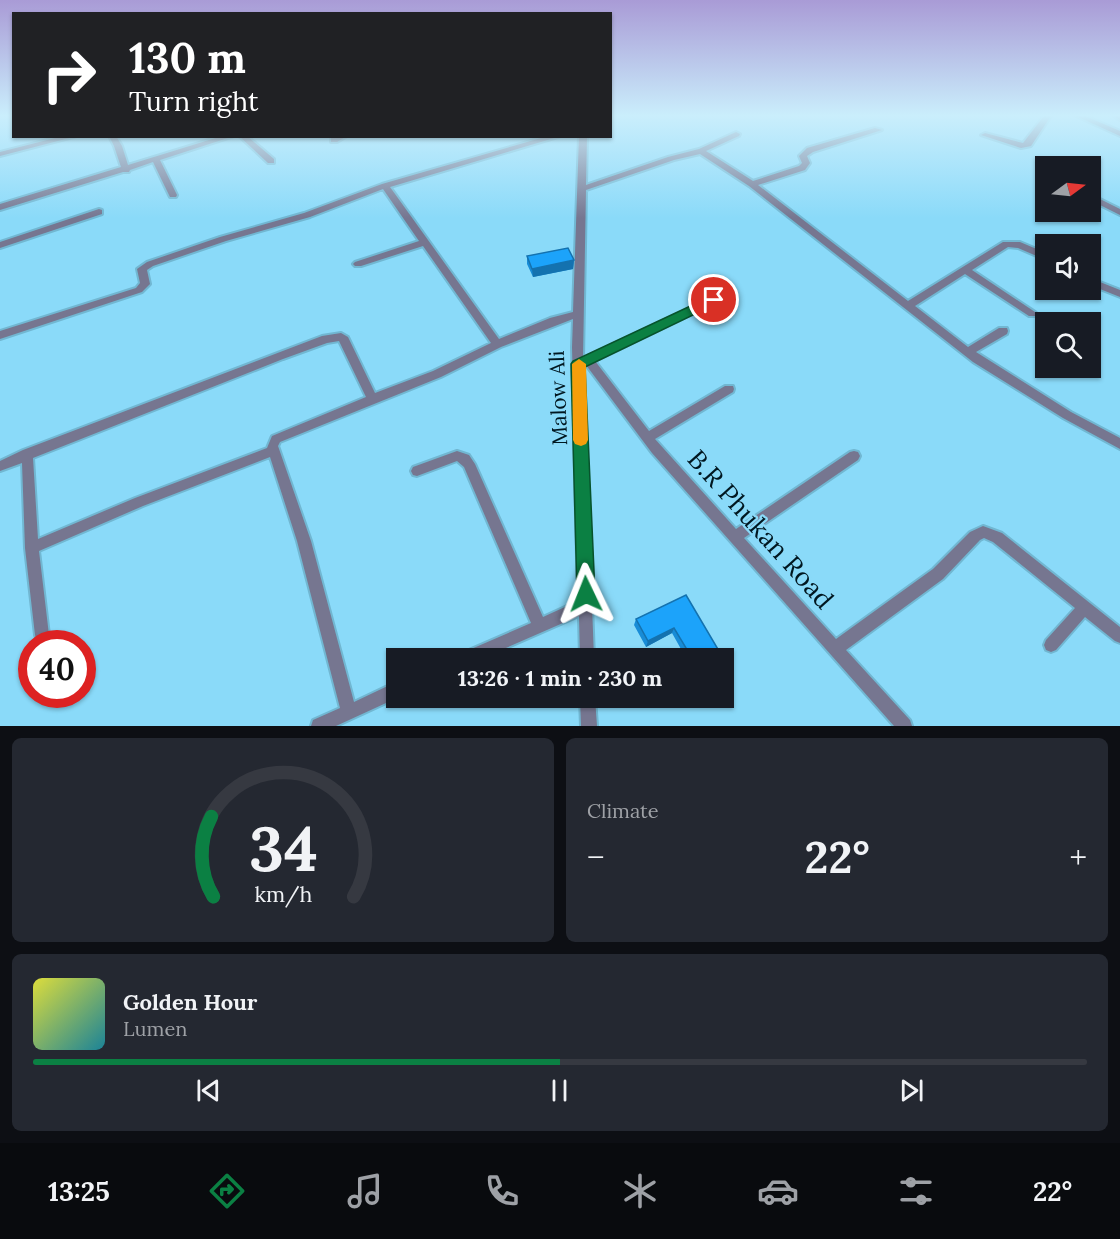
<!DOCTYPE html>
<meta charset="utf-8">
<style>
:root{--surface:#171b24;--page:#242831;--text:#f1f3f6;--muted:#9ea1a6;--line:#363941;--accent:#0b8043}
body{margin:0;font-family:Lora,serif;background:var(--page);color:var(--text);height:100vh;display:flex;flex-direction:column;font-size:22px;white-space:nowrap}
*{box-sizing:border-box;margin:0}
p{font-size:20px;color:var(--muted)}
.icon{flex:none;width:33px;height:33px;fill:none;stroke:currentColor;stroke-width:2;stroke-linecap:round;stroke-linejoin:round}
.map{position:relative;height:726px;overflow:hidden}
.panel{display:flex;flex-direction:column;gap:12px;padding:12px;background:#0d0f14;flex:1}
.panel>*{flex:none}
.guide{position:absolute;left:12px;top:12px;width:600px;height:126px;border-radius:0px;box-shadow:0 2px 4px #0004;background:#202124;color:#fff;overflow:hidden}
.needle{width:39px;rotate:75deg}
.controls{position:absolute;left:1035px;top:156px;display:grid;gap:12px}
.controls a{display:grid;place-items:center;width:66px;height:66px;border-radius:0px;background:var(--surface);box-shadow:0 2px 4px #0004;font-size:30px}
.speed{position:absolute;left:18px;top:630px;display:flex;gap:12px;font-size:30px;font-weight:700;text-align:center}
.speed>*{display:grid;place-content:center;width:78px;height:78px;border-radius:50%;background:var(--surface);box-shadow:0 2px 4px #0004;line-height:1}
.speed .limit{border:9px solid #d22;background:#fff;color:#111}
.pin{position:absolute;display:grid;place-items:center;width:51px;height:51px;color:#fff;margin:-26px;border:3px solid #fff;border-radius:50%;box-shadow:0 2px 6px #0007}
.me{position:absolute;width:66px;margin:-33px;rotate:358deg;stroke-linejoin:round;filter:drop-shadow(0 0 4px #0008)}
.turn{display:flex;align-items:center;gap:21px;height:126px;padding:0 18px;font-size:27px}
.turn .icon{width:78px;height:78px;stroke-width:2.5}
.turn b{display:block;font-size:42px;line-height:51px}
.big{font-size:45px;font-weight:700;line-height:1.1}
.panel .tile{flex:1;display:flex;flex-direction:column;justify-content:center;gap:9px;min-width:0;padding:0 21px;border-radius:9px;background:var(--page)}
.panel .dial{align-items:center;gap:0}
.dial svg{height:156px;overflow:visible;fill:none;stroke:var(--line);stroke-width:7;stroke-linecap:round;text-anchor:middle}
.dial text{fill:var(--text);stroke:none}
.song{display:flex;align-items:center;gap:18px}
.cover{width:72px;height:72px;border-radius:9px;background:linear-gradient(135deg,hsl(60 70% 55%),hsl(190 70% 35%))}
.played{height:6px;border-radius:3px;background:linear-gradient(90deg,var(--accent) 50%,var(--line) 50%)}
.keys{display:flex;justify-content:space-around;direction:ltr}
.heat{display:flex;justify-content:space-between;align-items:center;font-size:33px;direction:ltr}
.panel .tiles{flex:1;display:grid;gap:12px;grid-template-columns:1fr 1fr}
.tile:last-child{grid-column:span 2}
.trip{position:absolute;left:386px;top:648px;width:348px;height:60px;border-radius:0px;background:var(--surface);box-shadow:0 2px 4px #0004;font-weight:700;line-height:60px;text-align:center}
.tab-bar{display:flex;height:96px;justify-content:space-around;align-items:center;background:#090b0e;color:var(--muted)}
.tab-bar .icon{width:42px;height:42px}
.tab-bar .on{color:var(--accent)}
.tab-bar b{font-size:27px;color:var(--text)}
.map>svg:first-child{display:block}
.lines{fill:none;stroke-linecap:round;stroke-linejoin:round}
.minor-casing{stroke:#71b7d2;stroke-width:4}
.minor{fill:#767690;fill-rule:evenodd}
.wall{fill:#188cd7}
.shaded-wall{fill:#1472af}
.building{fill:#1ca3fa;stroke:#1472af;stroke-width:1.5}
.route{fill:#0b8043;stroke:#07532c;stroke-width:1.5}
.slow{fill:#f59e0b}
.labels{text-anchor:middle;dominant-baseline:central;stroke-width:4.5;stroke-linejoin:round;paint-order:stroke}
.street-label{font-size:21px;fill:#001720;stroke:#8adaf9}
.near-street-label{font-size:26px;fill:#001720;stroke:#8adaf9}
</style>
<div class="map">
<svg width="1120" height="726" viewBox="0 0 1120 726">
<rect width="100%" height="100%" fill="#8adaf9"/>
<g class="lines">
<defs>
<path id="minor" d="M1044,116H1051L1031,146L1021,148L981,135L985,133L1023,143Z
M1076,116H1085L1120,131V136Z
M1114,116H1120V120Z
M875,128L882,130L813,152L807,156L810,163L805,170L758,185L908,301L1003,242H1020L1046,253V260L1018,248L1008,247L972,270L1035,312L1037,314L1035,316H1029L965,274L915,306L968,347L999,328H1007L1008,331L1007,334L976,352L1071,412L1120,438V449L1063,418L973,362L749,186L700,154L674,160L586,190L583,358L711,298H717L719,300L717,302L595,361L649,431L725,386H733L734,389L733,392L655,439L736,529L850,452L854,451L858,452L860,456L858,460L744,538L836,639L933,569L970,532L983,526L1002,533L1120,627V643L1115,641L1085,617L1056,650L1051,652L1046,650L1044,645L1046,640L1075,608L993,542L984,538L980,540L943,579L846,650L910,720L912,726H894L652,453L586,365L583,366L594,658H580L579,616L483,658H460L462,653L531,623L464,467L457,461L417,476L413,475L411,471L413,467L457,451L469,455L475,464L543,617L578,601L572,347L573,319L501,347L441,377L280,442L278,446L311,541L354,702L396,682L397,698L336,726H311L313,720L340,708L297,541L270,457L143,506L39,551L49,635L47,640L42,642L37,640L35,635L25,548L22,463L0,471V461L23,450L322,336L341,333L348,337L375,393L433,371L491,343L423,246L361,266H355L353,264L355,262L419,241L383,189L310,217L226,241L153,266L147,270L150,284L142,292L0,339V331L136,288L140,283L137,269L147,262L220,237L304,213L382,184L548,136H561L390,187L499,339L550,318L573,312L579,136H587L586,185L668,157L699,149L736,132L740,134L739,136L706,151L753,181L799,166L802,163L799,156L807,148ZM339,341L366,397L272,436L267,448L135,498L38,539L33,458L283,359L327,343Z
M63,136H77L0,156V152Z
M109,136H116L122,146L128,165L222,136H234L160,160L177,195L176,197H170L169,195L153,162L130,170L129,172H123L0,210V204L121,167L114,146Z
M239,136H247L274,159V163H268Z
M336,136H347L337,142H331V138Z
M1095,164L1099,166L1090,171V166H1089Z
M1039,170L1046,171V176L1039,174Z
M1090,194L1120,209V215L1090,200Z
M99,209L102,210V214L0,248V242Z
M1090,278L1120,290V297L1090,285Z
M580,698H595L597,726H581Z"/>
</defs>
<use href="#minor" class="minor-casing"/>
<use href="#minor" class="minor"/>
</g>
<path class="wall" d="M527,256L574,260L573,269L533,277L527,264Z
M686,595L716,656L711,658H686L672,633L646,647L634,625L636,619Z"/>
<path class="shaded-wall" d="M574,260L573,269L533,277L532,269Z
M674,628L672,633L646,647L648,641Z
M719,651L716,656L711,658H705Z"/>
<path class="building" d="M568,248L574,260L532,269L527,256Z
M686,595L719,651L705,658H692L674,628L648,641L636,619Z"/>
<linearGradient id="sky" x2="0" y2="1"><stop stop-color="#a99bd6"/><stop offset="0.53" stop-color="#caeefc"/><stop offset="1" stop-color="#caeefc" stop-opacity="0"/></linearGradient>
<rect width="1120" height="218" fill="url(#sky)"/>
<path class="route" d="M714,295L720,300L718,303L585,367L595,594L592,600L586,603L579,600L577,594L571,364L573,361Z"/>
<path class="slow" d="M579,359L586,364L588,440L586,444L581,446L575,444L573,440L572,364Z"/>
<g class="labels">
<g class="street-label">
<text transform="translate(558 398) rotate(-92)">Malow Ali</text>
</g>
<g class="near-street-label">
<text transform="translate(761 529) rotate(48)">B.R Phukan Road</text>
</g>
</g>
</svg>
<div class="controls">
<a><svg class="needle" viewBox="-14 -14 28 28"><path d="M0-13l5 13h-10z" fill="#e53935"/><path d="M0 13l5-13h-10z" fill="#9ea1a6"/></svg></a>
<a><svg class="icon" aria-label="sound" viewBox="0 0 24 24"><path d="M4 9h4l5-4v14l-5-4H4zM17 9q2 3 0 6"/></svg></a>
<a><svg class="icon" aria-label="search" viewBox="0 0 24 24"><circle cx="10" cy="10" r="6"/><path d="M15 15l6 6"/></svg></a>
</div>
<div class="speed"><div class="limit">40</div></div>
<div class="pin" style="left:714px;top:300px;background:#d93025"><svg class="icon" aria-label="arrive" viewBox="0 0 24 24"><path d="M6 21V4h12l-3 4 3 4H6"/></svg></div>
<svg class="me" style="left:586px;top:594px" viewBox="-20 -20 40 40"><path d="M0-17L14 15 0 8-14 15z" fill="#0b8043" stroke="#fff" stroke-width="4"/></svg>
<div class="trip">13:26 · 1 min · 230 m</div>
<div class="guide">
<div class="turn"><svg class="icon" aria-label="right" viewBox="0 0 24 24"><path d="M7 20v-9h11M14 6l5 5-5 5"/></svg><div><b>130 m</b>Turn right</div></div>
</div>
</div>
<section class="panel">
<div class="tiles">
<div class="tile dial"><svg viewBox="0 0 100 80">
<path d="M14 69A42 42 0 1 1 86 69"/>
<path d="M14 69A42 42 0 0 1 13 28" stroke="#0b8043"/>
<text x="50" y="56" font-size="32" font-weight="700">34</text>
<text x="50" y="72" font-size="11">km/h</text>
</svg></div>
<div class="tile"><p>Climate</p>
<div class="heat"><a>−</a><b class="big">22°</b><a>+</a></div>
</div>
<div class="tile">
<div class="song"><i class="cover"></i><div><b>Golden Hour</b><p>Lumen</p></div></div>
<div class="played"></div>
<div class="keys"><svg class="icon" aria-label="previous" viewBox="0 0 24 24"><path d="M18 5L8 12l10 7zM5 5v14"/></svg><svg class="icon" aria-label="pause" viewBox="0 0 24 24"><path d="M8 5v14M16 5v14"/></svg><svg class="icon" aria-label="next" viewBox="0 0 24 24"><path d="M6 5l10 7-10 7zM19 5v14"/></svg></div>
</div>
</div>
</section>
<nav class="tab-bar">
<b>13:25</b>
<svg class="icon on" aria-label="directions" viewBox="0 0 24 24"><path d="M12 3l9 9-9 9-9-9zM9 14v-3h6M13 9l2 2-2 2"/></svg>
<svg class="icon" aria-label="music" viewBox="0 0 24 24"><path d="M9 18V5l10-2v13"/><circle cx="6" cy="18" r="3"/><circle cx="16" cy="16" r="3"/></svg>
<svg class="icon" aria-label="phone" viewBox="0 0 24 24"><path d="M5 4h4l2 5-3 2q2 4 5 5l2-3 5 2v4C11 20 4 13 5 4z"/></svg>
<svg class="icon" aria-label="climate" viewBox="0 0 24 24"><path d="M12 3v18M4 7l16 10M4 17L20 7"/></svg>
<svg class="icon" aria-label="car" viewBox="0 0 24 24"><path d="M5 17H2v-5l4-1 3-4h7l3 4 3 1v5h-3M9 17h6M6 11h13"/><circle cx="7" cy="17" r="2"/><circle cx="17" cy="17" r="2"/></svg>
<svg class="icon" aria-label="filters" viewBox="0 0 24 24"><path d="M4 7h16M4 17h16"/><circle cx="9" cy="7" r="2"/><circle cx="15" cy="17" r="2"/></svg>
<b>22°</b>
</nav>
